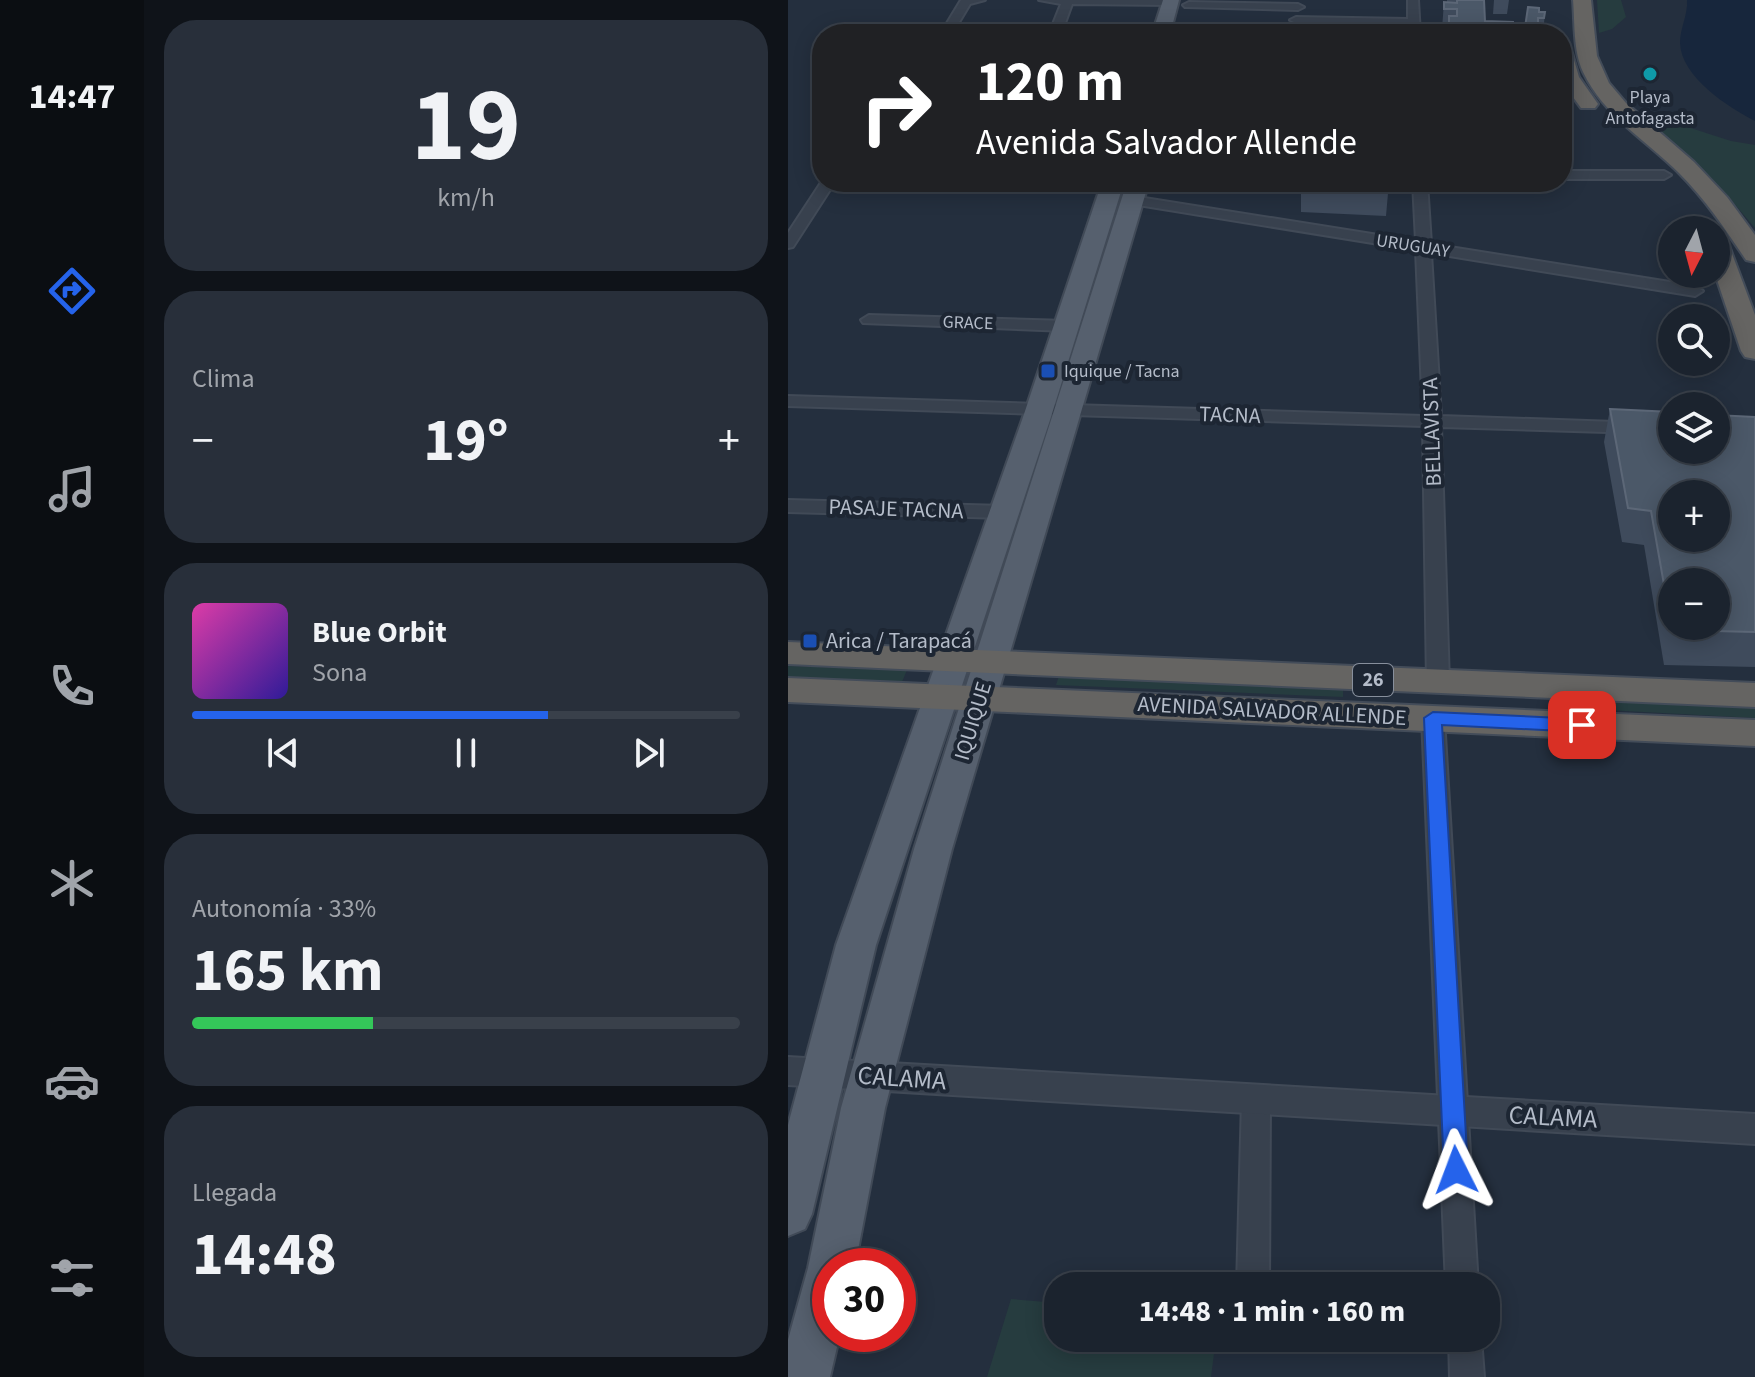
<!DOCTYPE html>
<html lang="es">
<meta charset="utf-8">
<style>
:root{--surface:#1b232e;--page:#282f3a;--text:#f1f3f6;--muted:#a0a4aa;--line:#39404a;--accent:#2563eb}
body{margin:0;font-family:"Source Sans 3",sans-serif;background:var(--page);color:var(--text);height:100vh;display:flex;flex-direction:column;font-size:30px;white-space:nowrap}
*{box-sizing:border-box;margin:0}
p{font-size:26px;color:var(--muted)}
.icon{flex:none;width:44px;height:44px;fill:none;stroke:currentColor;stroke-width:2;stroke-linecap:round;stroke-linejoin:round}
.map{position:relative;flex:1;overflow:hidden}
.side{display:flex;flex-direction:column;gap:20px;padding:20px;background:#0f1319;width:644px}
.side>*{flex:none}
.top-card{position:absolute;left:24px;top:24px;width:760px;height:168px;border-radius:32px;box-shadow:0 4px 20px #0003,0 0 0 2px var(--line);background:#202124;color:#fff;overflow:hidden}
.needle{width:52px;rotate:186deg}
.buttons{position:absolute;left:870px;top:216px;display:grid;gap:16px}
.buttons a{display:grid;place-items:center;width:72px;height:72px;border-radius:50%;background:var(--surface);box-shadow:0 4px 20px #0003,0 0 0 2px var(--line);font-size:40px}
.speed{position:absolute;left:24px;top:1248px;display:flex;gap:16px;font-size:40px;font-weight:700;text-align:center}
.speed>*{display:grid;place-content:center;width:104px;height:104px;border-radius:50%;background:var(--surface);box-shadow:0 4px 20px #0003,0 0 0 2px var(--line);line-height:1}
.speed .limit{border:12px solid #d22;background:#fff;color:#111}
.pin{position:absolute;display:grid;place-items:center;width:68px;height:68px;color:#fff;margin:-34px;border-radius:16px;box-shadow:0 4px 12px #0006}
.me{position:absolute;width:88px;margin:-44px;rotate:357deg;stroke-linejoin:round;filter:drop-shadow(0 0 6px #0008)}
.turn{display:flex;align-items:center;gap:28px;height:168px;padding:0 32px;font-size:36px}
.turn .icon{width:104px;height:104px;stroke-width:2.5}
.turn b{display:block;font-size:56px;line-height:68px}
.big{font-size:60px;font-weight:700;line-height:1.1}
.side .card{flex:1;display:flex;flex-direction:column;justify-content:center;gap:12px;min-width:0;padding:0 28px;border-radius:32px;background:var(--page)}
.side .dial{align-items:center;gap:0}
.dial b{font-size:104px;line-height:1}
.song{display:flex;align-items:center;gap:24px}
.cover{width:96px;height:96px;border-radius:12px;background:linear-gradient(135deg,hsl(320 70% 55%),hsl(250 70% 35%))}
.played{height:8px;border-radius:4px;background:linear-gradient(90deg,var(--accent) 65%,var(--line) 65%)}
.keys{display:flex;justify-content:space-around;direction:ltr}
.heat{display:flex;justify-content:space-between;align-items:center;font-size:44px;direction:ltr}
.charge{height:12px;border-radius:6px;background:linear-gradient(90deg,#34c759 33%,var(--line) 0)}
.trip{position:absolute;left:256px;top:1272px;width:456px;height:80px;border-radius:32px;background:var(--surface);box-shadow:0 4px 20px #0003,0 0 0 2px var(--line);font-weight:700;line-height:80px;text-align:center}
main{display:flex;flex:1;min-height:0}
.tabs{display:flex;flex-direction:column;width:144px;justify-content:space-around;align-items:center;background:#0b0e12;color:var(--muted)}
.tabs .icon{width:56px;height:56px}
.tabs .current{color:var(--accent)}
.tabs b{font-size:36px;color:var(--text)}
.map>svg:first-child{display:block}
.green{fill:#263c3f}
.water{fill:#17263c}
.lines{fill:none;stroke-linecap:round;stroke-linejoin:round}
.minor-casing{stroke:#414a57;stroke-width:4}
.tertiary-casing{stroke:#414a57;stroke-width:4}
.primary-casing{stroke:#414a57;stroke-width:4}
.trunk-casing{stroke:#434c59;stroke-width:4}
.minor{fill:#38414e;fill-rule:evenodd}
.tertiary{fill:#38414e;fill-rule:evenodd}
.primary{fill:#56606e;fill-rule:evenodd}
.trunk{fill:#656462;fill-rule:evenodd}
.wall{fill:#3f4b5c}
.building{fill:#4b5868;stroke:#5c6777;stroke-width:2;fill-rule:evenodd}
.route{fill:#2563eb;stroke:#184099;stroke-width:2}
.culture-dot{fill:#0f9aa8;stroke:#1d2633;stroke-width:3}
.transit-dot{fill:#1a4fb4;stroke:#1d2633;stroke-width:3}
.labels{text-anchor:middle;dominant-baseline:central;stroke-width:8;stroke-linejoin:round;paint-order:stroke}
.far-poi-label{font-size:18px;fill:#b4bcc9;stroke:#1d2633}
.far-street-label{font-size:18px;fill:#b4bcc9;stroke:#1d2633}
.shield{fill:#1d2633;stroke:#878f9c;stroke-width:2}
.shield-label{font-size:20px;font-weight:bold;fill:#b4bcc9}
.street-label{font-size:22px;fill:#b4bcc9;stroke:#1d2633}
.poi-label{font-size:22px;fill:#b4bcc9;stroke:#1d2633;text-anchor:start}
.near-street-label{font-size:26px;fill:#b4bcc9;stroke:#1d2633}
</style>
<main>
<nav class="tabs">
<b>14:47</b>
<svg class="icon current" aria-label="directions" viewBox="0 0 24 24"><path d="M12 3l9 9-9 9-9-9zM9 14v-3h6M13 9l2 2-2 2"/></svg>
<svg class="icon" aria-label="music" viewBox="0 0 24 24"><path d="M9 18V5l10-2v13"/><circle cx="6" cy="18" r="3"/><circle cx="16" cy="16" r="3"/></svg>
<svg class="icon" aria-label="phone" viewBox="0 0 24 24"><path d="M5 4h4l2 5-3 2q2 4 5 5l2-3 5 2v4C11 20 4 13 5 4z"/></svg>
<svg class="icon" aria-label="climate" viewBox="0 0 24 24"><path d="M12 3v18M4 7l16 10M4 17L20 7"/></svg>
<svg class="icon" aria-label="car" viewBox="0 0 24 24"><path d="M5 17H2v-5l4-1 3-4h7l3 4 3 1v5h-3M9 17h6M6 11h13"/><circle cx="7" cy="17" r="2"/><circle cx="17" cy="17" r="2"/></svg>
<svg class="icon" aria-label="filters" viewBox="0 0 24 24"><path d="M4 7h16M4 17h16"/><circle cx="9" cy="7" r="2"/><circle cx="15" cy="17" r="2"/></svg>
</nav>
<section class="side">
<div class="card dial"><b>19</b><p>km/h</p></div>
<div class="card"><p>Clima</p>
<div class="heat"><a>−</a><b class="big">19°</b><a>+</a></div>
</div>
<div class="card">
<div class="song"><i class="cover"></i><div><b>Blue Orbit</b><p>Sona</p></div></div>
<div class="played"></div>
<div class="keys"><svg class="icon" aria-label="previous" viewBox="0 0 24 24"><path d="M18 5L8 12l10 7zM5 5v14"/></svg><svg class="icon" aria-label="pause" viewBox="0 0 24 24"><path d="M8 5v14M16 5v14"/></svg><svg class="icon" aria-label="next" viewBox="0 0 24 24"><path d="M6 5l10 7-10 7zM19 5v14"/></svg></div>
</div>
<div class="card"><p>Autonomía · 33%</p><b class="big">165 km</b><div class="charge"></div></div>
<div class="card"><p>Llegada</p><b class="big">14:48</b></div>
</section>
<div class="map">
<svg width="967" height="1377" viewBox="0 0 967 1377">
<rect width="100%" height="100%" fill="#242f3e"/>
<path class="green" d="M809,0H833L838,17L824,29L811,33Z
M850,111L943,141L967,145V228L937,193Z
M0,666L119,670L114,682L0,678Z
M271,676L555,689V697L268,685Z
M761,697L967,704V718L762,707Z
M223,1299L270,1303V1338H428L423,1377H199Z"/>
<path class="water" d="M899,0H967V121C940,107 893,77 892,43C892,28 900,15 899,0Z"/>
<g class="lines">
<defs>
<path id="minor" d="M173,0H197L182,4L164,34H106L117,27L156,28Z
M251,0H387L388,2L383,5L284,4L273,34H261L273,4Z
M620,0H630L632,34H620V26L508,23L502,20L508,17L620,19Z
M401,2L510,4L516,7L510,10L397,7L395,5Z
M774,171H876L883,175L876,179H774Z
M34,181L47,182L5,247L0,248V233Z
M625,182H639L643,244L907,286L915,291L907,296L643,253L653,416L884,424V434L653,427L661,683L658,688H642L639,683L635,426L0,406V396L635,416L628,250L344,204L337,200L344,196L628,241Z
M81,315L279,321L287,326L279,331L75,323L73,320Z
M0,500L216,506L226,512L216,518L0,512Z
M645,710L653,713L656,718L690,1286H658L634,718L637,713Z
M468,1088L478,1091L482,1100L481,1286H449L454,1100L458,1091Z
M661,1338H693L696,1377H662Z"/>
<path id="tertiary" d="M0,1057L967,1114V1144L0,1085Z"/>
<path id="primary" d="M375,0H391L382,34H364Z
M314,182H336L262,420L88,945L24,1214L17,1229L0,1236V1125L48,945L234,420Z
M339,182H361L164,849L97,1108L67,1266H42V1334H52L42,1377H0V1340L20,1268L53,1108L126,849Z"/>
<path id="trunk" d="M785,0H803L809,56L821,83L838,103L906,162L939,197L967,235V262L958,260C937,229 918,200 891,173C859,141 815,115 795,72C785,50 787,23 785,0Z
M774,47L784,53L791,77L810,104L807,108H793L774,82Z
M928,236L937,238L940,243L967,315V359L957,357L953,351L927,274Z
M0,642L967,683V707L0,664Z
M0,678L967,720V746L0,702Z"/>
</defs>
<use href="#minor" class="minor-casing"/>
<use href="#tertiary" class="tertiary-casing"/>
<use href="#primary" class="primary-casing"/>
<use href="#trunk" class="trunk-casing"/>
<use href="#minor" class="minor"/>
<use href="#tertiary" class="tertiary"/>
<use href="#primary" class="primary"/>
<use href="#trunk" class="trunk"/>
</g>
<path class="wall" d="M659,0H696L697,21L726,30V34H660V29H654L656,2H659Z
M706,0H721L719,14H705Z
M751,12H757L755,34H736Z
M601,182L598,216L513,212V190Z
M822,409L967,417V667L876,665L856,545L834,542L816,442Z"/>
<path class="building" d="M669,0H696L697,21L725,22L726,30L661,28V16H669V9H656V2L669,3Z
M740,7L751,8V12H757L756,18H750V27H755V32H749L748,34H736Z
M514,182H600L599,193L513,190Z
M822,409L884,412V450H928V415L967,417V632L884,630L863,511L840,508ZM884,494H928V538H884ZM884,582H928V626H884Z"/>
<path class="route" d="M645,712L794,719L803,725L794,732L654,725L680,1170L677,1177L668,1181L659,1177L656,1170L636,718Z"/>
<circle class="culture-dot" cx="862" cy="74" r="8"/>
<g class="transit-dot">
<rect x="252" y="363" width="16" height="16" rx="4"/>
<rect x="14" y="633" width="16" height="16" rx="4"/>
</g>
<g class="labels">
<g class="far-poi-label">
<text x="862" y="97">Playa<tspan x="862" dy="21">Antofagasta</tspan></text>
<text x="276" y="371" text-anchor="start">Iquique / Tacna</text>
</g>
<g class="far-street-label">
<text transform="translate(625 246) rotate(9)">URUGUAY</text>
<text transform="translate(180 323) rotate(2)">GRACE</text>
</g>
<rect class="shield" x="565" y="664" width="40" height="32" rx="6"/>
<g class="shield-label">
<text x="585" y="680">26</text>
</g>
<g class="street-label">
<text transform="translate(442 415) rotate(2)">TACNA</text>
<text transform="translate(644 432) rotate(-92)">BELLAVISTA</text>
<text transform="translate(108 509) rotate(2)">PASAJE TACNA</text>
<text transform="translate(484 711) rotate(3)">AVENIDA SALVADOR ALLENDE</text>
<text transform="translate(185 721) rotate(-73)">IQUIQUE</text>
</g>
<g class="poi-label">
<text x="38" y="641">Arica / Tarapacá</text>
</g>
<g class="near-street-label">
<text transform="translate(114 1078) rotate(4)">CALAMA</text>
<text transform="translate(765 1117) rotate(3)">CALAMA</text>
</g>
</g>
</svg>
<div class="buttons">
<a><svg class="needle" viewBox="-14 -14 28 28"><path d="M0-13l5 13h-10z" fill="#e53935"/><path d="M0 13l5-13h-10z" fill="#a0a4aa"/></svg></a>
<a><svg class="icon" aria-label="search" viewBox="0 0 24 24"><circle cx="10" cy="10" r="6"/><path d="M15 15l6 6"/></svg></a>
<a><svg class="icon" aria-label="layers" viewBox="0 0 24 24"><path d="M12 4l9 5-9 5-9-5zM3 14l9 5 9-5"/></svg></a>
<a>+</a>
<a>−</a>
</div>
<div class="speed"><div class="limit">30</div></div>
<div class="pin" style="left:794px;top:725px;background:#d93025"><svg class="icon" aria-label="arrive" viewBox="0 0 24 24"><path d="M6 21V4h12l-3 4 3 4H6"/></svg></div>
<svg class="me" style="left:668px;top:1170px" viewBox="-20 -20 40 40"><path d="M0-17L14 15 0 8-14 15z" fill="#2563eb" stroke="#fff" stroke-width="4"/></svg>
<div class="trip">14:48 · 1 min · 160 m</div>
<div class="top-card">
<div class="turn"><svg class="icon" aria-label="right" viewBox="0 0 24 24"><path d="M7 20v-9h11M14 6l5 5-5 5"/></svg><div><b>120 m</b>Avenida Salvador Allende</div></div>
</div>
</div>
</main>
